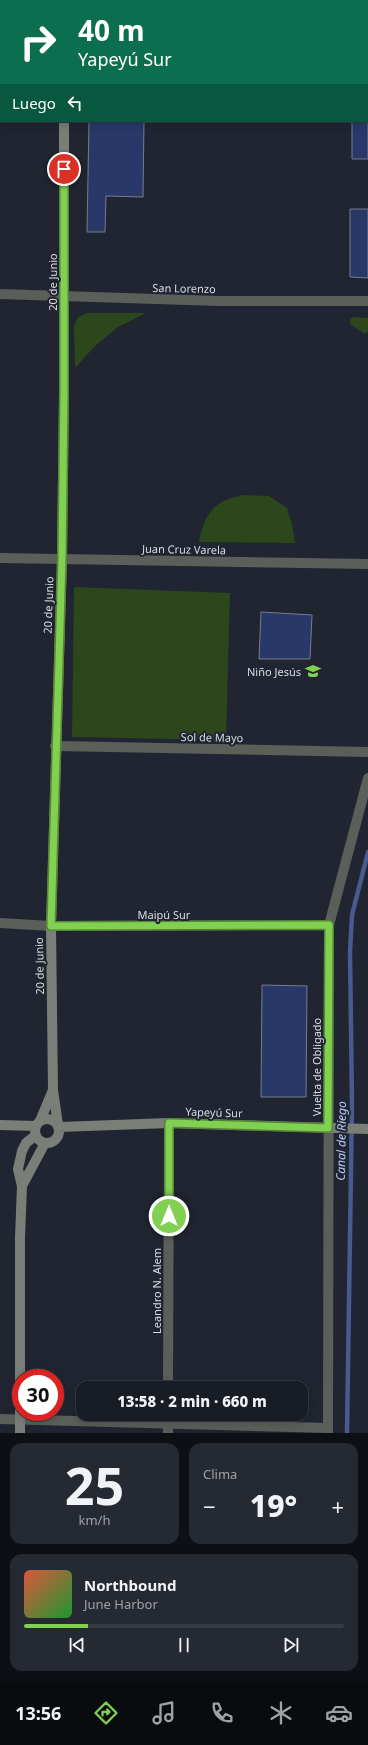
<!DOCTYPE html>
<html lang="es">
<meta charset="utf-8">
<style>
:root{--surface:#181c25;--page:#252932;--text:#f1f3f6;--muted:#9fa1a7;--line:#363a42;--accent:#81d051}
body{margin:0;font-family:"Noto Sans",sans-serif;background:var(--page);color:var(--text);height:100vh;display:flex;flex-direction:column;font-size:15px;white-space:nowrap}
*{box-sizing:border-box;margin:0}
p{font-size:13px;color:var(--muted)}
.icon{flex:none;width:22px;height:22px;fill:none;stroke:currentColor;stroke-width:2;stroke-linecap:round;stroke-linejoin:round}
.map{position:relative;height:1433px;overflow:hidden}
.sheet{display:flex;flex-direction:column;gap:10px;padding:10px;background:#0d0f14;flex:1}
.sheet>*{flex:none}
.guide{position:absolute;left:0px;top:0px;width:368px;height:122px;box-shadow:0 2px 10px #0003,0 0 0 1px var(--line);background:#0b6e4f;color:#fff;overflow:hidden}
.speed{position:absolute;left:12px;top:1369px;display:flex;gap:8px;font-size:20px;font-weight:700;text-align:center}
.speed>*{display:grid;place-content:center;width:52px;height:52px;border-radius:50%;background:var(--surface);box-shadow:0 2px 10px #0003,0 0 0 1px var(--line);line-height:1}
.speed .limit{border:6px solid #d22;background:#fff;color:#111}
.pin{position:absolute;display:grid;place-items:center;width:34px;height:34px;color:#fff;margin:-17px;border:2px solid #fff;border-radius:50%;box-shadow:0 1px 4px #0007}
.me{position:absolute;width:44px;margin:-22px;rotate:0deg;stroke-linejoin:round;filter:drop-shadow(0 0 3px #0008)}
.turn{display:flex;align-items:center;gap:14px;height:84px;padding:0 12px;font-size:18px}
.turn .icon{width:52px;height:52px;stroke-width:2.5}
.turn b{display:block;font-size:28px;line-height:34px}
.then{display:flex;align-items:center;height:38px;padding:0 12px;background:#0003;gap:8px;font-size:15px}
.big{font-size:30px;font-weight:800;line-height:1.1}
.sheet .tile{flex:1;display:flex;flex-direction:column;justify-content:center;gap:6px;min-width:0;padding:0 14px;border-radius:12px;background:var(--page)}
.sheet .dial{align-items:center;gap:0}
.dial b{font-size:52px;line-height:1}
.song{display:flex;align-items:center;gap:12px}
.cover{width:48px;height:48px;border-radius:6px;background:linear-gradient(135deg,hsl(10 70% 55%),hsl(130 70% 35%))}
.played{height:4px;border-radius:2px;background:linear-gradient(90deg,var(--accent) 20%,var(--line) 20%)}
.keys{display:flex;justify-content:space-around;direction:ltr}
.heat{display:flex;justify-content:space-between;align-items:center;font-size:22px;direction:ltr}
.sheet .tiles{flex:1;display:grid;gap:10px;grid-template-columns:1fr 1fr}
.tile:last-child{grid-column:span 2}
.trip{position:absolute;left:76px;top:1381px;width:232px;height:40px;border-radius:12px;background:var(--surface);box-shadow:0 2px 10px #0003,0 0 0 1px var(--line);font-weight:800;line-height:40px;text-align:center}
.dock{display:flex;height:64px;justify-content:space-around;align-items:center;background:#0a0b0f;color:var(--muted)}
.dock .icon{width:28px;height:28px}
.dock .on{color:var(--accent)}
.dock b{font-size:18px;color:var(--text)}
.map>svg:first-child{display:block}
.green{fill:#2c471c}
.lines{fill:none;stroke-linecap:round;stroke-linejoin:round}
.stream{stroke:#485a8e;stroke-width:4.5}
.building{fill:#283969;stroke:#777d8b}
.street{stroke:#5b5f59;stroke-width:10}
.secondary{stroke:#797f76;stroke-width:10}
.route-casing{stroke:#548735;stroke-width:10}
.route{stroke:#81d051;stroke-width:7}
.labels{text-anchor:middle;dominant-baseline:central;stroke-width:4;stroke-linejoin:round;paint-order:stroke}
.street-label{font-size:11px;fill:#d9dce4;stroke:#202531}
.poi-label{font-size:11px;fill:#d9dce4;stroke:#202531;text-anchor:end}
.water-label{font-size:12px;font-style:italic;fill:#b6c9f8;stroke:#202531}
</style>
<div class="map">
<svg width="368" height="1433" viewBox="0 0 368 1433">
<rect width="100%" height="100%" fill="#202531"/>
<path class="green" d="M87,313H146L118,327L95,346L75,368L74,326L78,317Z
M354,317L368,318V331L365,334L350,324V319Z
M243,495L269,496L287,508L292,524L295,543L199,542C202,526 207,510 222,502C228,498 237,497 243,495Z
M74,587L230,593L226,740L72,737Z"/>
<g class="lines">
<path class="stream" d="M347,1433L352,1104L350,952L352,915L368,852"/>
</g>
<path class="building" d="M89,121H144L143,197L106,196L105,232H87Z
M352,121H368V159H352Z
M350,209H368V278L350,277Z
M261,612L312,615L310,659H259Z
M262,985L307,986L306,1097H261Z"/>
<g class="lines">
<path class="street" d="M0,294L219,301H368
M0,558L368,564
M55,746L368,752
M0,923L51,926L329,925
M168,1388L169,1123
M0,1419L328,1428
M168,1433V1414
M328,1433L329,925L368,778"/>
<path class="secondary" d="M65,1V0
M35 1131a12 12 0 1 1 24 0a12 12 0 1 1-24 0Z
M40,1121L53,1090
M0,1125L36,1126
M58,1125L53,1090L51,926L62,559L64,393V121
M59,1127L169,1123L368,1129
M22,1186L45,1143
M20,1433V1238L22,1186L18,1169L22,1151L26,1143L36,1135"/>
</g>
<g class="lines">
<defs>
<path id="route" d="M64,169V393L62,559L51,926L329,925L328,1128L169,1123V1216"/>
</defs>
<use href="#route" class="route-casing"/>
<use href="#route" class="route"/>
</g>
<defs>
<symbol id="school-bare" viewBox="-9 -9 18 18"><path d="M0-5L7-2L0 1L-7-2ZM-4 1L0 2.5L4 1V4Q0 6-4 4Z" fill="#81d051" stroke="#202531" stroke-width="2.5" paint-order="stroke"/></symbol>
</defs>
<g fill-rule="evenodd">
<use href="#school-bare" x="302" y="660" width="22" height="22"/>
</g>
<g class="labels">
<g class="street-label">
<text transform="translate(52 282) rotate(-90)">20 de Junio</text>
<text transform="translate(184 288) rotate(1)">San Lorenzo</text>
<text transform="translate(184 549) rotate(1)">Juan Cruz Varela</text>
<text transform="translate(48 605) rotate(-88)">20 de Junio</text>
<text transform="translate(212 737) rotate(1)">Sol de Mayo</text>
<text x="164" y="914">Maipú Sur</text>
<text transform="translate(39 966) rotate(-91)">20 de Junio</text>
<text transform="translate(316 1067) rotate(-90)">Vuelta de Obligado</text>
<text transform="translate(214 1112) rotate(2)">Yapeyú Sur</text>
<text transform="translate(156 1291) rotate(-90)">Leandro N. Alem</text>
</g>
<g class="poi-label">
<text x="301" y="671">Niño Jesús</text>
</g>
<g class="water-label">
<text transform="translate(341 1141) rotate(-89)">Canal de Riego</text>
</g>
</g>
</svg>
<div class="speed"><div class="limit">30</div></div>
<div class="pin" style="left:64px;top:169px;background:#d93025"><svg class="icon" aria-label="arrive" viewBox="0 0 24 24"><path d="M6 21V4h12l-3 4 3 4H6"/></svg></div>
<svg class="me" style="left:169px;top:1216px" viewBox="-20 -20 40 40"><circle r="17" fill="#81d051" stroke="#fff" stroke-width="3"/><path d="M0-11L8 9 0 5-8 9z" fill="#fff"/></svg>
<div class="trip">13:58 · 2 min · 660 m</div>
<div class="guide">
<div class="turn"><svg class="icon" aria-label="right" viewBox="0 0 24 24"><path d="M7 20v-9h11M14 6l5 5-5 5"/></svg><div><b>40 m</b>Yapeyú Sur</div></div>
<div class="then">Luego<svg class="icon" aria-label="left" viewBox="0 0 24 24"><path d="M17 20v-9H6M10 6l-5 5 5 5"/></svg></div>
</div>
</div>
<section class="sheet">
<div class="tiles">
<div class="tile dial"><b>25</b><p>km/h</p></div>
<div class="tile"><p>Clima</p>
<div class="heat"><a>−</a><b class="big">19°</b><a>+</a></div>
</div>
<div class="tile">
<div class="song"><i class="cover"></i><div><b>Northbound</b><p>June Harbor</p></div></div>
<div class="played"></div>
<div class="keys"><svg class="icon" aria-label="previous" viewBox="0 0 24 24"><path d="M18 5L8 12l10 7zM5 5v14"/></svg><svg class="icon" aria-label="pause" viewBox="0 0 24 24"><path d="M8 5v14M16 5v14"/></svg><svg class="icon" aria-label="next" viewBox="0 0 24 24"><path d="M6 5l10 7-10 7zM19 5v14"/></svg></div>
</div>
</div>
</section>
<nav class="dock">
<b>13:56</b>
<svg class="icon on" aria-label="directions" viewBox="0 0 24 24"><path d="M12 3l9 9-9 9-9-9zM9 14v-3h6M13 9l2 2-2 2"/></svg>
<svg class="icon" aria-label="music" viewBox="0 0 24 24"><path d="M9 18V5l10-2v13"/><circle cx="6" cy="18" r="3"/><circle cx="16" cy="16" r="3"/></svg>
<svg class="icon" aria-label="phone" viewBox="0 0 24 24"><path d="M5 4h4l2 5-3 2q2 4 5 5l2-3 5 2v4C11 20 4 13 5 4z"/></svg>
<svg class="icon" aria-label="climate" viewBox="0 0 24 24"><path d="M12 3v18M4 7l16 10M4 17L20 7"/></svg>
<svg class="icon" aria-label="car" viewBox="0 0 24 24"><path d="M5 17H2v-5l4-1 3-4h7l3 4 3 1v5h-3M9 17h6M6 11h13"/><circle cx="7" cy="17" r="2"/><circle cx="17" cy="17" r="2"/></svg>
</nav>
